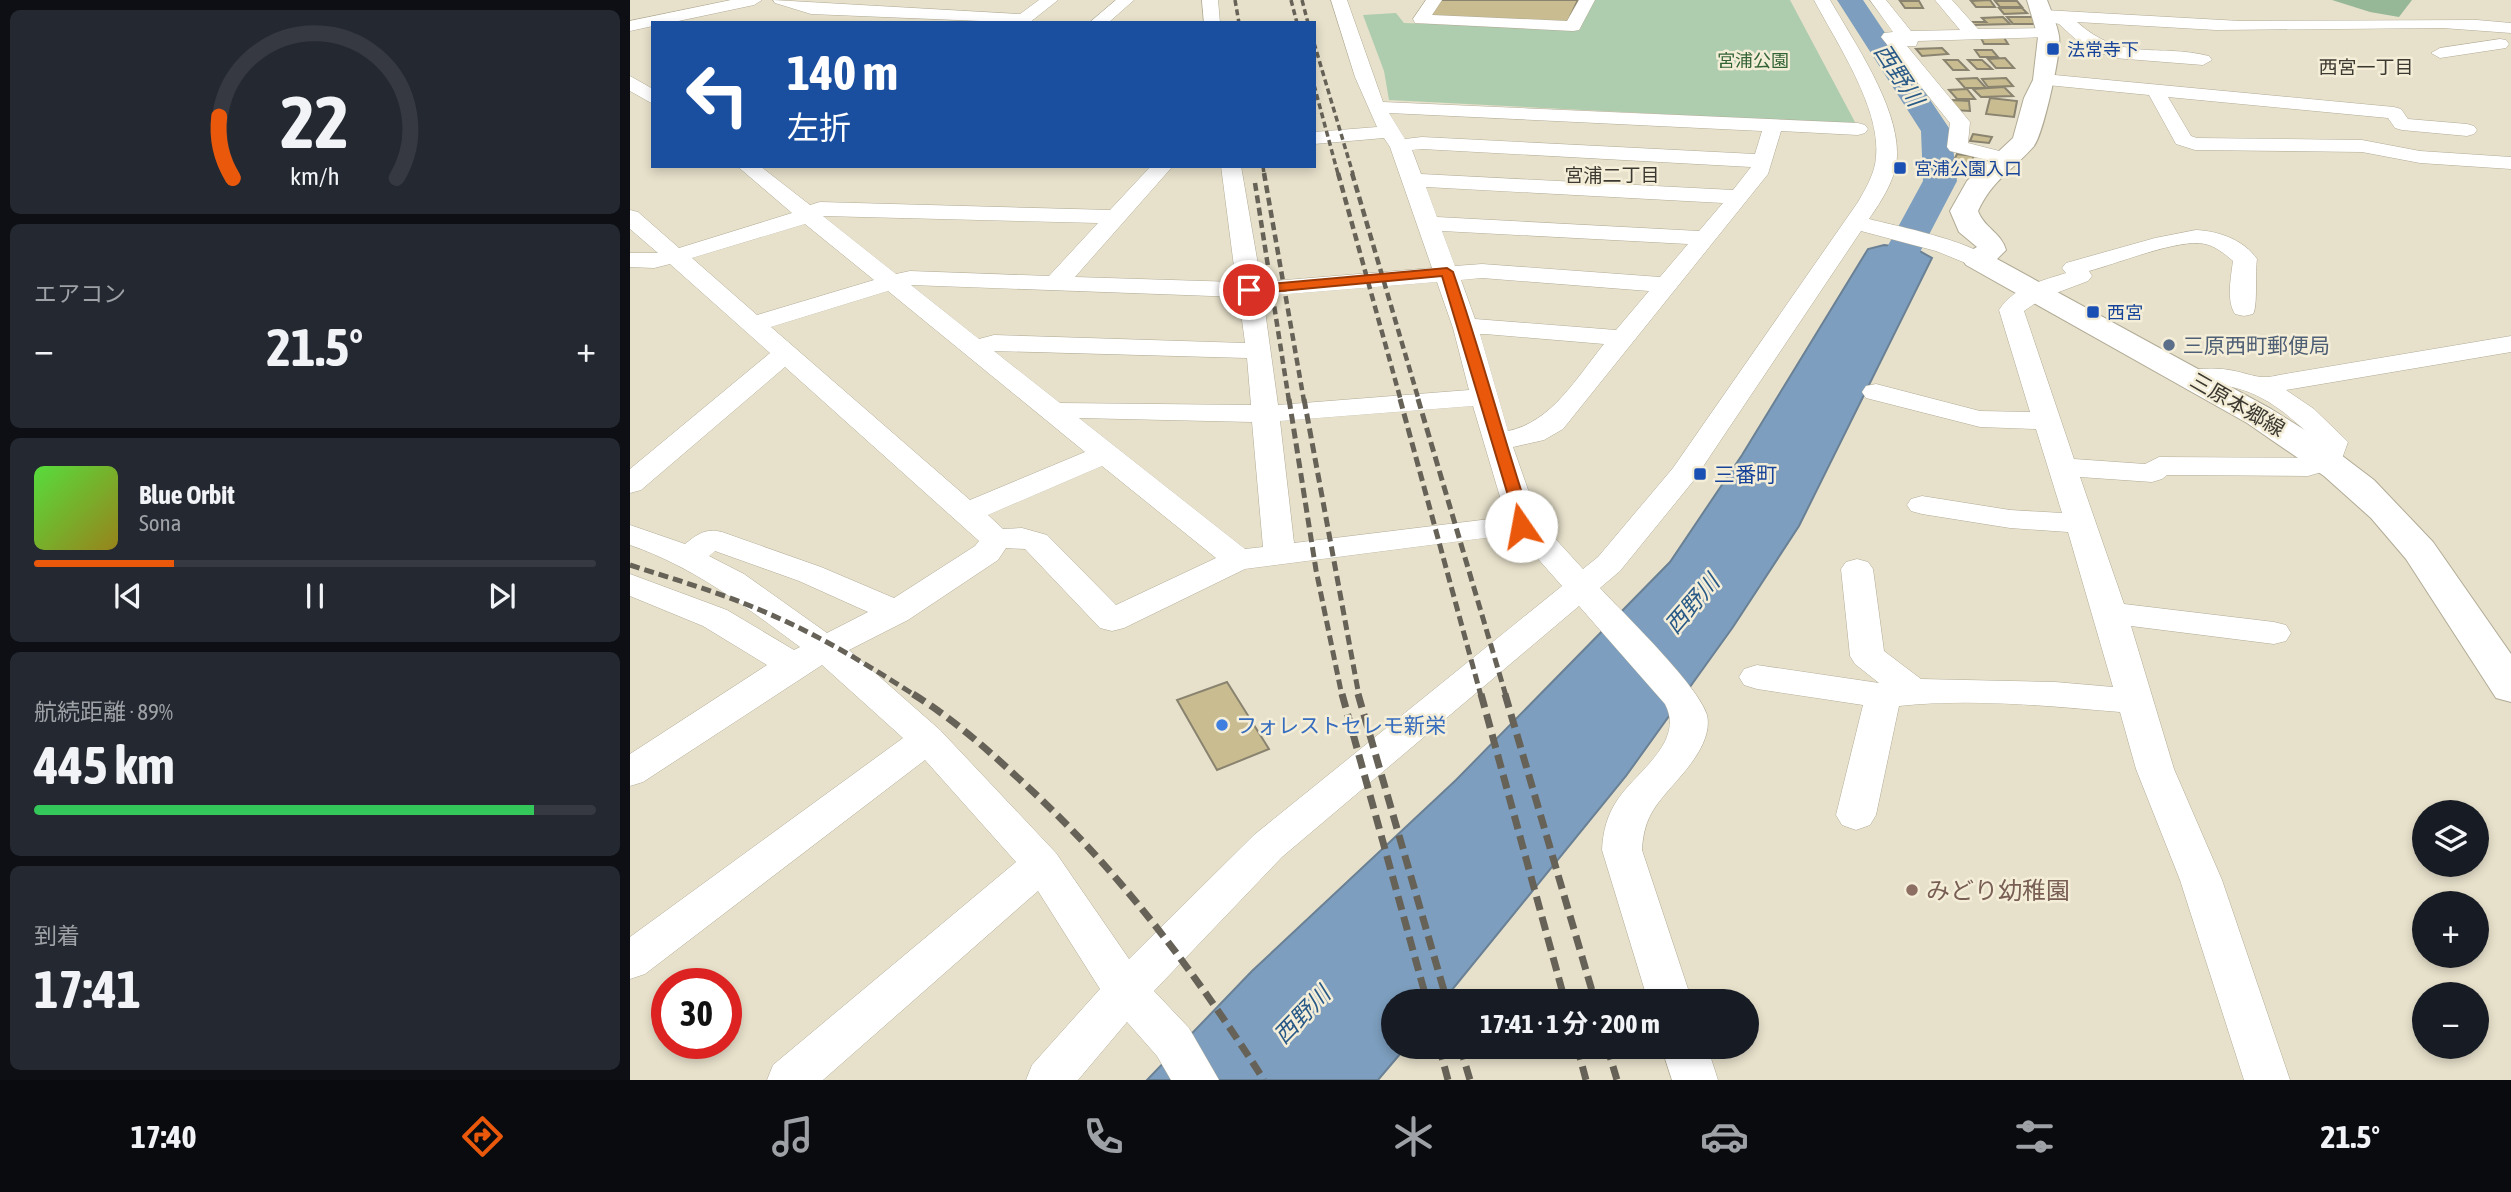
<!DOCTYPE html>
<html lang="ja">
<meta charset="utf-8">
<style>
:root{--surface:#171b24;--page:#242831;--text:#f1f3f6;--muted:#9ea1a6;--line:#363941;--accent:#ea580c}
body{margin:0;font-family:"Asap Condensed","Noto Sans JP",sans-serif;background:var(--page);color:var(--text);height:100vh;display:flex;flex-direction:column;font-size:26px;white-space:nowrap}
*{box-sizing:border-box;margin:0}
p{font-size:23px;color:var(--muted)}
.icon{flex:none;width:38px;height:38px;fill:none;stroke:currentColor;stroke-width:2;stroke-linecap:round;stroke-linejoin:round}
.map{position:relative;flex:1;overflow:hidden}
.drawer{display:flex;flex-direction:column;gap:10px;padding:10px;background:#0d0f14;width:630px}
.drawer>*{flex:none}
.top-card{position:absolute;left:21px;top:21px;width:665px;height:147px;border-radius:0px;box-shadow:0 4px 10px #0003;background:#1a4fa0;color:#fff;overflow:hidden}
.controls{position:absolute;left:1782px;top:800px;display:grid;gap:14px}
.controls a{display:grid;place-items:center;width:77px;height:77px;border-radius:50%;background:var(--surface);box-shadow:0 4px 10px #0003;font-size:35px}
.speed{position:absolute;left:21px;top:968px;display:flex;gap:14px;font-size:35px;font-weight:700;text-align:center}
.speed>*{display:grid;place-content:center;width:91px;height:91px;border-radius:50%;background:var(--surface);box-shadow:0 4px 10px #0003;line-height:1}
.speed .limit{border:10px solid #d22;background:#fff;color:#111}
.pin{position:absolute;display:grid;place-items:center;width:60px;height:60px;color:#fff;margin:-30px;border:4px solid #fff;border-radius:50%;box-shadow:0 2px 7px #0007}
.me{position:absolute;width:77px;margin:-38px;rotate:348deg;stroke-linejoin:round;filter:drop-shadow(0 0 5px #0008)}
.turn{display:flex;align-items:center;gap:24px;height:147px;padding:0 21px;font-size:32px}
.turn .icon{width:91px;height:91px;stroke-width:2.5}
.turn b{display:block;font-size:49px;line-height:60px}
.big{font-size:52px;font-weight:700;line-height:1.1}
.drawer .tile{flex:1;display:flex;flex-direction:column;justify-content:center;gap:10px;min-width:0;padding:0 24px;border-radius:10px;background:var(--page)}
.drawer .dial{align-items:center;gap:0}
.dial svg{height:182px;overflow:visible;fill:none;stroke:var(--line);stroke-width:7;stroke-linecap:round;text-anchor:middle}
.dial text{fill:var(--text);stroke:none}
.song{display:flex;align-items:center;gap:21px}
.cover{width:84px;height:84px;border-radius:10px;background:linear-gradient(135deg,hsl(110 70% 55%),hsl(50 70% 35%))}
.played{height:7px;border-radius:4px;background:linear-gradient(90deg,var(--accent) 25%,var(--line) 25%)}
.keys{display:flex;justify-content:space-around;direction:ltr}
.heat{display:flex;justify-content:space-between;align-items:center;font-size:38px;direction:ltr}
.charge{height:10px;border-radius:5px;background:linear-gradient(90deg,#34c759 89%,var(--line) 0)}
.trip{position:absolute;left:751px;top:989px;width:378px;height:70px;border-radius:35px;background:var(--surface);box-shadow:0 4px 10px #0003;font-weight:700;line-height:70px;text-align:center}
.tabs{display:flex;height:112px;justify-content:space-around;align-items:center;background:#090b0e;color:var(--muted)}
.tabs .icon{width:49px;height:49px}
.tabs .selected{color:var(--accent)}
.tabs b{font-size:32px;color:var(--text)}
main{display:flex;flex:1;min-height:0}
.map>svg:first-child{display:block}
.green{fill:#aeccae}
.forest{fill:#97b897}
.water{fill:#7d9ebe;stroke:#6a8094;stroke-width:2}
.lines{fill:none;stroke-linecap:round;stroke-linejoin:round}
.river{fill:#7d9ebe;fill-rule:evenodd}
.building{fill:#c8bc90;stroke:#89836f;stroke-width:2}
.minor-casing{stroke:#b1ab96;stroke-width:1}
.major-casing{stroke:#b1ab96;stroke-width:2}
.minor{fill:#fff;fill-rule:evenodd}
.major{fill:#fff;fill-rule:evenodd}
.rail-far3{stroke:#666257;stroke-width:3.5;stroke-dasharray:6 3.5;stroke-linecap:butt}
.rail-far2{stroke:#666257;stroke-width:4.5;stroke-dasharray:8 4.5;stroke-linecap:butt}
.rail-far1{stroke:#666257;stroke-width:5;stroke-dasharray:10 5;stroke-linecap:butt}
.rail{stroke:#666257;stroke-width:7;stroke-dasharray:14 7;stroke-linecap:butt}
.route{fill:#ea580c;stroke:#983908;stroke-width:2}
.transit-dot{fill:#1a4fb4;stroke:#f4eed8;stroke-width:2.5}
.service-dot{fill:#5c6f8a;stroke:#f4eed8;stroke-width:2.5}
.shop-dot{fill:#3f7fe0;stroke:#f4eed8;stroke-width:2.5}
.education-dot{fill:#8d6e63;stroke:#f4eed8;stroke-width:2.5}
.labels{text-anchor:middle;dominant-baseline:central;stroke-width:5;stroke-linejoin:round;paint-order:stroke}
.far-transit-label{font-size:18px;fill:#164399;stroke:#f4eed8;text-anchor:start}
.far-park-label{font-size:18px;fill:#326335;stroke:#f4eed8}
.far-neighbourhood-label{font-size:19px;fill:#3c3931;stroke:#f4eed8}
.service-label{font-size:21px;fill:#4e5e75;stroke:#f4eed8;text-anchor:start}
.street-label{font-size:21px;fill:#3c3931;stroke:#f4eed8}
.transit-label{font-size:21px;fill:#164399;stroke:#f4eed8;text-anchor:start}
.shop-label{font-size:21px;fill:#366cbe;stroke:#f4eed8;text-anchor:start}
.water-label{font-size:23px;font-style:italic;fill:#295a87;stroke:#f4eed8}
.near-education-label{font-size:24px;fill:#785e54;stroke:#f4eed8;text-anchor:start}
</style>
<main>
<section class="drawer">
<div class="tile dial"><svg viewBox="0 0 100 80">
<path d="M14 69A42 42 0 1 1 86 69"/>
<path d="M14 69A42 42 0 0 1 8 42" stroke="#ea580c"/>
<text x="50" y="56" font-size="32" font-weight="700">22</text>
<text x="50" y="72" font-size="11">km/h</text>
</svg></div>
<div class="tile"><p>エアコン</p>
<div class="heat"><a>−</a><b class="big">21.5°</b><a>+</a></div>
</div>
<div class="tile">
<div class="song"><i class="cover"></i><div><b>Blue Orbit</b><p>Sona</p></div></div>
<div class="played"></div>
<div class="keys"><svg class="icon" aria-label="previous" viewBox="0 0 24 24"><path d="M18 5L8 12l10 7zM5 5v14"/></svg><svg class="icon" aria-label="pause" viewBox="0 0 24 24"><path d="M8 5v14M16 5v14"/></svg><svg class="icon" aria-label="next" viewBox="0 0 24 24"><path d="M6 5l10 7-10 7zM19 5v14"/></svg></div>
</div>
<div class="tile"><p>航続距離 · 89%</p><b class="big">445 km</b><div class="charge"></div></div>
<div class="tile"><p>到着</p><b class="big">17:41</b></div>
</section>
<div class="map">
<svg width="1881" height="1080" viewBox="0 0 1881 1080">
<rect width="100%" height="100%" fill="#e7e1cb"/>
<path class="green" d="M964,0H1160L1226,124L759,100L754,71L733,15L766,13L774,23L950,29Z"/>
<path class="forest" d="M1702,0H1782L1769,17L1740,12Z"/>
<path class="water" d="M1254,245L1286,249L1302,258L1169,526L1103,627L996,776L813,1001H763V1046L776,1047L748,1080H517L622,971L826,780L1040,562L1112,455L1238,249Z"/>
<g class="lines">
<path class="river" d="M1207,0H1233L1321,131L1327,181L1290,252L1251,310L1237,314L1223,310L1218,302L1255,251L1293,181L1291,131Z"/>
</g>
<path class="building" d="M809,0H948L937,23L797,17Z
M1360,0L1365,7H1346L1341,1Z
M1270,1H1289L1293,8H1275Z
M1365,1H1387L1392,7H1370Z
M1369,8H1392L1397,13L1374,14Z
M1373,17L1380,24L1342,25L1339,22H1356L1352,18Z
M1377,17H1402L1408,24H1383Z
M1350,36H1373L1378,44H1354Z
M1312,48L1318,54L1292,56L1286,49Z
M1345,50H1362L1368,57H1350Z
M1375,58L1384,68H1366L1358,59Z
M1314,60H1328L1338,70H1323Z
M1338,60H1352L1362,69H1347Z
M1347,78L1356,88H1335L1327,79Z
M1376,78L1383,86L1358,87L1352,79Z
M1374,87L1383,96L1351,97L1343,89Z
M1337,89L1345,99H1327L1319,90Z
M1360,98L1387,101L1384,117L1356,114Z
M1322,100L1339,101L1340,111L1323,110Z
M1343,134L1362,137L1359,143L1340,141Z
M1327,154L1344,156L1337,168L1323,162Z
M597,682L639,749L587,770L547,700Z"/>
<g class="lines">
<defs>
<path id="minor" d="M101,0H132L124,5L39,23H23V26L0,31V21Z
M143,0L390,14L409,0H428L399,23L181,14L145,3Z
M486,0H504L478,23H459Z
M572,0H588L590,23H574Z
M701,0H717L753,102L1228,123L1235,125L1238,129L1235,133L1228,135L1151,131L1138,174L933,429L914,440L883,447L909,521L953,569L968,557L1043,468L1228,202C1236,188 1245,173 1246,157C1251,108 1206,42 1184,0H1200C1224,42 1269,107 1267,156C1266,179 1252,200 1239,219C1262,225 1346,242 1358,259L1354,264H1338L1306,251L1231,231L1064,480L990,571L970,588C994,614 1068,685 1077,715C1082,737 1064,761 1050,777C1028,803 1014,814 1012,850L1062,1001H1018L972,850C973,831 977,815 988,799C1007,771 1055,742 1035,704L949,606L652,857L524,991L559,1028L589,1080H541L527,1056L497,1022L448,1080H396L402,1065L470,989L408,891L193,1080H137L143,1065L386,862L295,760L15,974L0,979V937L273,738L192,665L13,782L0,786V754L137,665L73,626L0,596V574L97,610L164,650L170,647C116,607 64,567 0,545V525L55,544C68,534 75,528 92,532L191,567L264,598L345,546L349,541L155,367L11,490L0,493V469L140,353L40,264L24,268L0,267V253H28L0,229V210L8,212L49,248L162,213L107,166H130L180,205L190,202L480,210L521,166H543L445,277L606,282L591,166H611L631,282L802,268L760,147L754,138L684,144V132L747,127L725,77ZM759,113L1132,131L1125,154L792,137L775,139ZM792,149L1121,167L1103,190L791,174L782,150ZM796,187L1093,203L1069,231L807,217ZM193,216L468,223L419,276L280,271L266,274ZM175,224L244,280L127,315L62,258ZM812,231L1058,244L1030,277L852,264L825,266ZM852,278L1019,291L986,330L845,319L831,280ZM807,282L823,328L839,390L648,405L633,296ZM281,285L609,297L615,343L364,335L349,339ZM258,291L455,452L340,500L141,327ZM850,334H855L974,344C947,377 922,422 878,431ZM364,351L617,358L621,405L430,403ZM843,406L876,517L664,543L650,421ZM449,418L622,422L633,547L615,549ZM472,466L586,558L486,605L417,535L392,528L373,529L358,515ZM886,534L932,586L624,835L499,959L426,853L310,730L219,650L278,620L368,560L376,548L395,549L470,628L482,631L494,628L615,569ZM85,551L169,581L238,612L197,633L114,574L79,556Z
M796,0H812L802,15L937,21L949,0H965L949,30L943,31L785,23L783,19Z
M1240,0H1256L1281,31L1330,30L1305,0H1322L1348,29L1424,28L1427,32L1424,36L1418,37L1288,41L1286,46H1277L1340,122L1338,143L1385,155L1388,159L1385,163L1378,165L1320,151L1317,147L1320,123L1251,37L1254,33L1263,32Z
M1414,10L1610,21L1847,20L1881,23V33L1813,28L1586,30L1447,22C1493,63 1527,43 1579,56L1582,60L1573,65L1484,58L1453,46L1429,24L1408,19L1406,15Z
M1870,39L1876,40L1879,44L1876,48L1810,58L1801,53L1810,48Z
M1414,74L1764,107L1771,109L1778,119L1837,124L1844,126L1847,130L1844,134L1837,136L1772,130L1765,128L1758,118L1538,97L1561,136L1567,138L1732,140L1790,151L1881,157V169L1790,163L1732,152L1565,150L1546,144L1519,95L1407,84L1405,80Z
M0,76L23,89V104L0,91Z
M1566,230C1589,231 1614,240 1627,259C1625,271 1628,307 1623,314L1614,316L1605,314C1596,300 1601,277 1603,261C1595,254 1585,246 1575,244C1550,238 1486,264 1459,271L1462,276L1458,281L1413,298L1394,311L1444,459L1515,464L1529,457L1677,458L1686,456L1689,444C1665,420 1636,394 1602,387C1585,383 1569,388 1552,384L1549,378L1552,372C1569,368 1587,367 1605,371C1624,375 1630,380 1649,375L1881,336V352L1656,390L1684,409L1718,442L1709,467L1678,476L1537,475L1532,479L1522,482L1450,477L1494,604L1644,622L1656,625L1661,633L1656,641L1644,644L1501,626L1544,769L1592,880L1660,1080H1614L1550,880L1506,769L1490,712C1417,706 1342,698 1269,706L1246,815L1240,825L1226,830L1212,825L1206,815L1233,705L1127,689L1114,685L1109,677L1114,669L1127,665L1249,683L1225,664L1220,656L1211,569L1216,562L1227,559L1238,562L1243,569L1254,651L1291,679L1425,682L1483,687L1438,532L1380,528L1292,514L1281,511L1277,505L1281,499L1292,496L1380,510L1432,513L1406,429L1350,427L1236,398L1232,392L1236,386L1246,384L1350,411L1400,412L1369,310C1384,287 1411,281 1436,273L1432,268L1436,263L1525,238Z
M1031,1046H1077L1088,1080H1042Z"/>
<path id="major" d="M1397,0H1417C1421,11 1427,24 1429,36C1432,51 1413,135 1404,146C1382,171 1363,179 1348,211C1354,228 1371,232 1376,250L1367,259L1641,409L1694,442L1744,480L1803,542L1881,654V702L1866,698L1776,559L1741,518L1694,476L1617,423L1336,265L1332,259L1336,253L1347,247L1329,232L1320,211L1337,181L1383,138L1394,98L1403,80L1408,37Z"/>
</defs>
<use href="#minor" class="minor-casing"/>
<use href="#major" class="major-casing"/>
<use href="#minor" class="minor"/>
<use href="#major" class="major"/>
<path class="rail-far3" d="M605,0L609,23
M661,0L667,23
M672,0L678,23
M684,43L723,174
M684,85L708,174
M633,166L634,174"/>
<path class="rail-far2" d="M634,173L674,401
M708,173L771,401
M722,173L789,401
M625,183L659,401"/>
<path class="rail-far1" d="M659,399L686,570L712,696
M674,399L729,696
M770,399L851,696
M788,399L876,696
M0,565C46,580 92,593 137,613C189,635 238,665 286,696"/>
<path class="rail" d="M283,694C320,717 355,747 387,777C485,865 563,969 634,1080
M712,694L797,1001
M728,694L817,1001
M851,694L935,1001
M875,694L965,1001
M809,1046L818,1080
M830,1046L840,1080
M947,1046L956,1080
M977,1046L987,1080"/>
</g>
<path class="route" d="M817,268L823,272C852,355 874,441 902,524L896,529H885L883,526L886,522L812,276L619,294L613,290L619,286Z"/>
<g class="transit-dot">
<rect x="1416" y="42" width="14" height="14" rx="3.5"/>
<rect x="1263" y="161" width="14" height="14" rx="3.5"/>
<rect x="1456" y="305" width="14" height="14" rx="3.5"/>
<rect x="1063" y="467" width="14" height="14" rx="3.5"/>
</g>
<circle class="service-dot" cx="1539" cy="345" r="7"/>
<circle class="shop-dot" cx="592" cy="725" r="7"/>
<circle class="education-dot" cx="1282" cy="890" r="7"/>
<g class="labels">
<g class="far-transit-label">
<text x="1437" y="49">法常寺下</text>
<text x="1284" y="168">宮浦公園入口</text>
<text x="1477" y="312">西宮</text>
</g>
<g class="far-park-label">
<text x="1123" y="60">宮浦公園</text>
</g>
<g class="far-neighbourhood-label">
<text x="1736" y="67">西宮一丁目</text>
<text x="982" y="175">宮浦二丁目</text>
</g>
<g class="service-label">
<text x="1553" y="345">三原西町郵便局</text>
</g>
<g class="street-label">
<text transform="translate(1608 404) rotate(30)">三原本郷線</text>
</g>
<g class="transit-label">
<text x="1084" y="474">三番町</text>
</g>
<g class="shop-label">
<text x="606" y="725">フォレストセレモ新栄</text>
</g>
<g class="water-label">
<text transform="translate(1269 75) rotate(57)">西野川</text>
<text transform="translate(1062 604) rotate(-49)">西野川</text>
<text transform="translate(672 1015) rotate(-46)">西野川</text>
</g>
<g class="near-education-label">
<text x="1296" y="890">みどり幼稚園</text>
</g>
</g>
</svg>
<div class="controls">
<a><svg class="icon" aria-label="layers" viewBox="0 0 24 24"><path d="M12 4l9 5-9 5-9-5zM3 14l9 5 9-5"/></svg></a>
<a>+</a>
<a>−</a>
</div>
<div class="speed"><div class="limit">30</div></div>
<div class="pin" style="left:619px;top:290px;background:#d93025"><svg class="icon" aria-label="arrive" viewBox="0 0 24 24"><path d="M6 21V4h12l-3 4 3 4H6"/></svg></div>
<svg class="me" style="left:891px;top:526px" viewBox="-20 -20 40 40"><circle r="19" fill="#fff"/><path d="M0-13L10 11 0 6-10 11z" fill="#ea580c"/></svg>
<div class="trip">17:41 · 1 分 · 200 m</div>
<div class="top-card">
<div class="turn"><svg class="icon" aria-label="left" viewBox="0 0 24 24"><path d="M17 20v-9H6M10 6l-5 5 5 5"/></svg><div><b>140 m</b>左折</div></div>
</div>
</div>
</main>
<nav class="tabs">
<b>17:40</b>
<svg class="icon selected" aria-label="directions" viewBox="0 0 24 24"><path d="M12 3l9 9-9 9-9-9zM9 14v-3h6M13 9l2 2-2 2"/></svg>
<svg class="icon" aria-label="music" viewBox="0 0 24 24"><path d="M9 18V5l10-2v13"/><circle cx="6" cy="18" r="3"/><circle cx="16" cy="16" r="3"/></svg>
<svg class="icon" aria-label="phone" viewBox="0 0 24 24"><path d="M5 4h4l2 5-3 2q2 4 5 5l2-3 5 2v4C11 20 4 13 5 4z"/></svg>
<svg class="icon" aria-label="climate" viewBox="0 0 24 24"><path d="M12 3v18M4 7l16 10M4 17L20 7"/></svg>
<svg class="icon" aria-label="car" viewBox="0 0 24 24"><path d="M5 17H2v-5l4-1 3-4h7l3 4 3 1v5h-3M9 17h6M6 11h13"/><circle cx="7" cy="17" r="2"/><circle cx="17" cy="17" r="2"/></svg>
<svg class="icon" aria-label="filters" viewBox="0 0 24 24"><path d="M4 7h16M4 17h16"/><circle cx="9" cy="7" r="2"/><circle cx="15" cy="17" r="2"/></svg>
<b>21.5°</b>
</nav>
